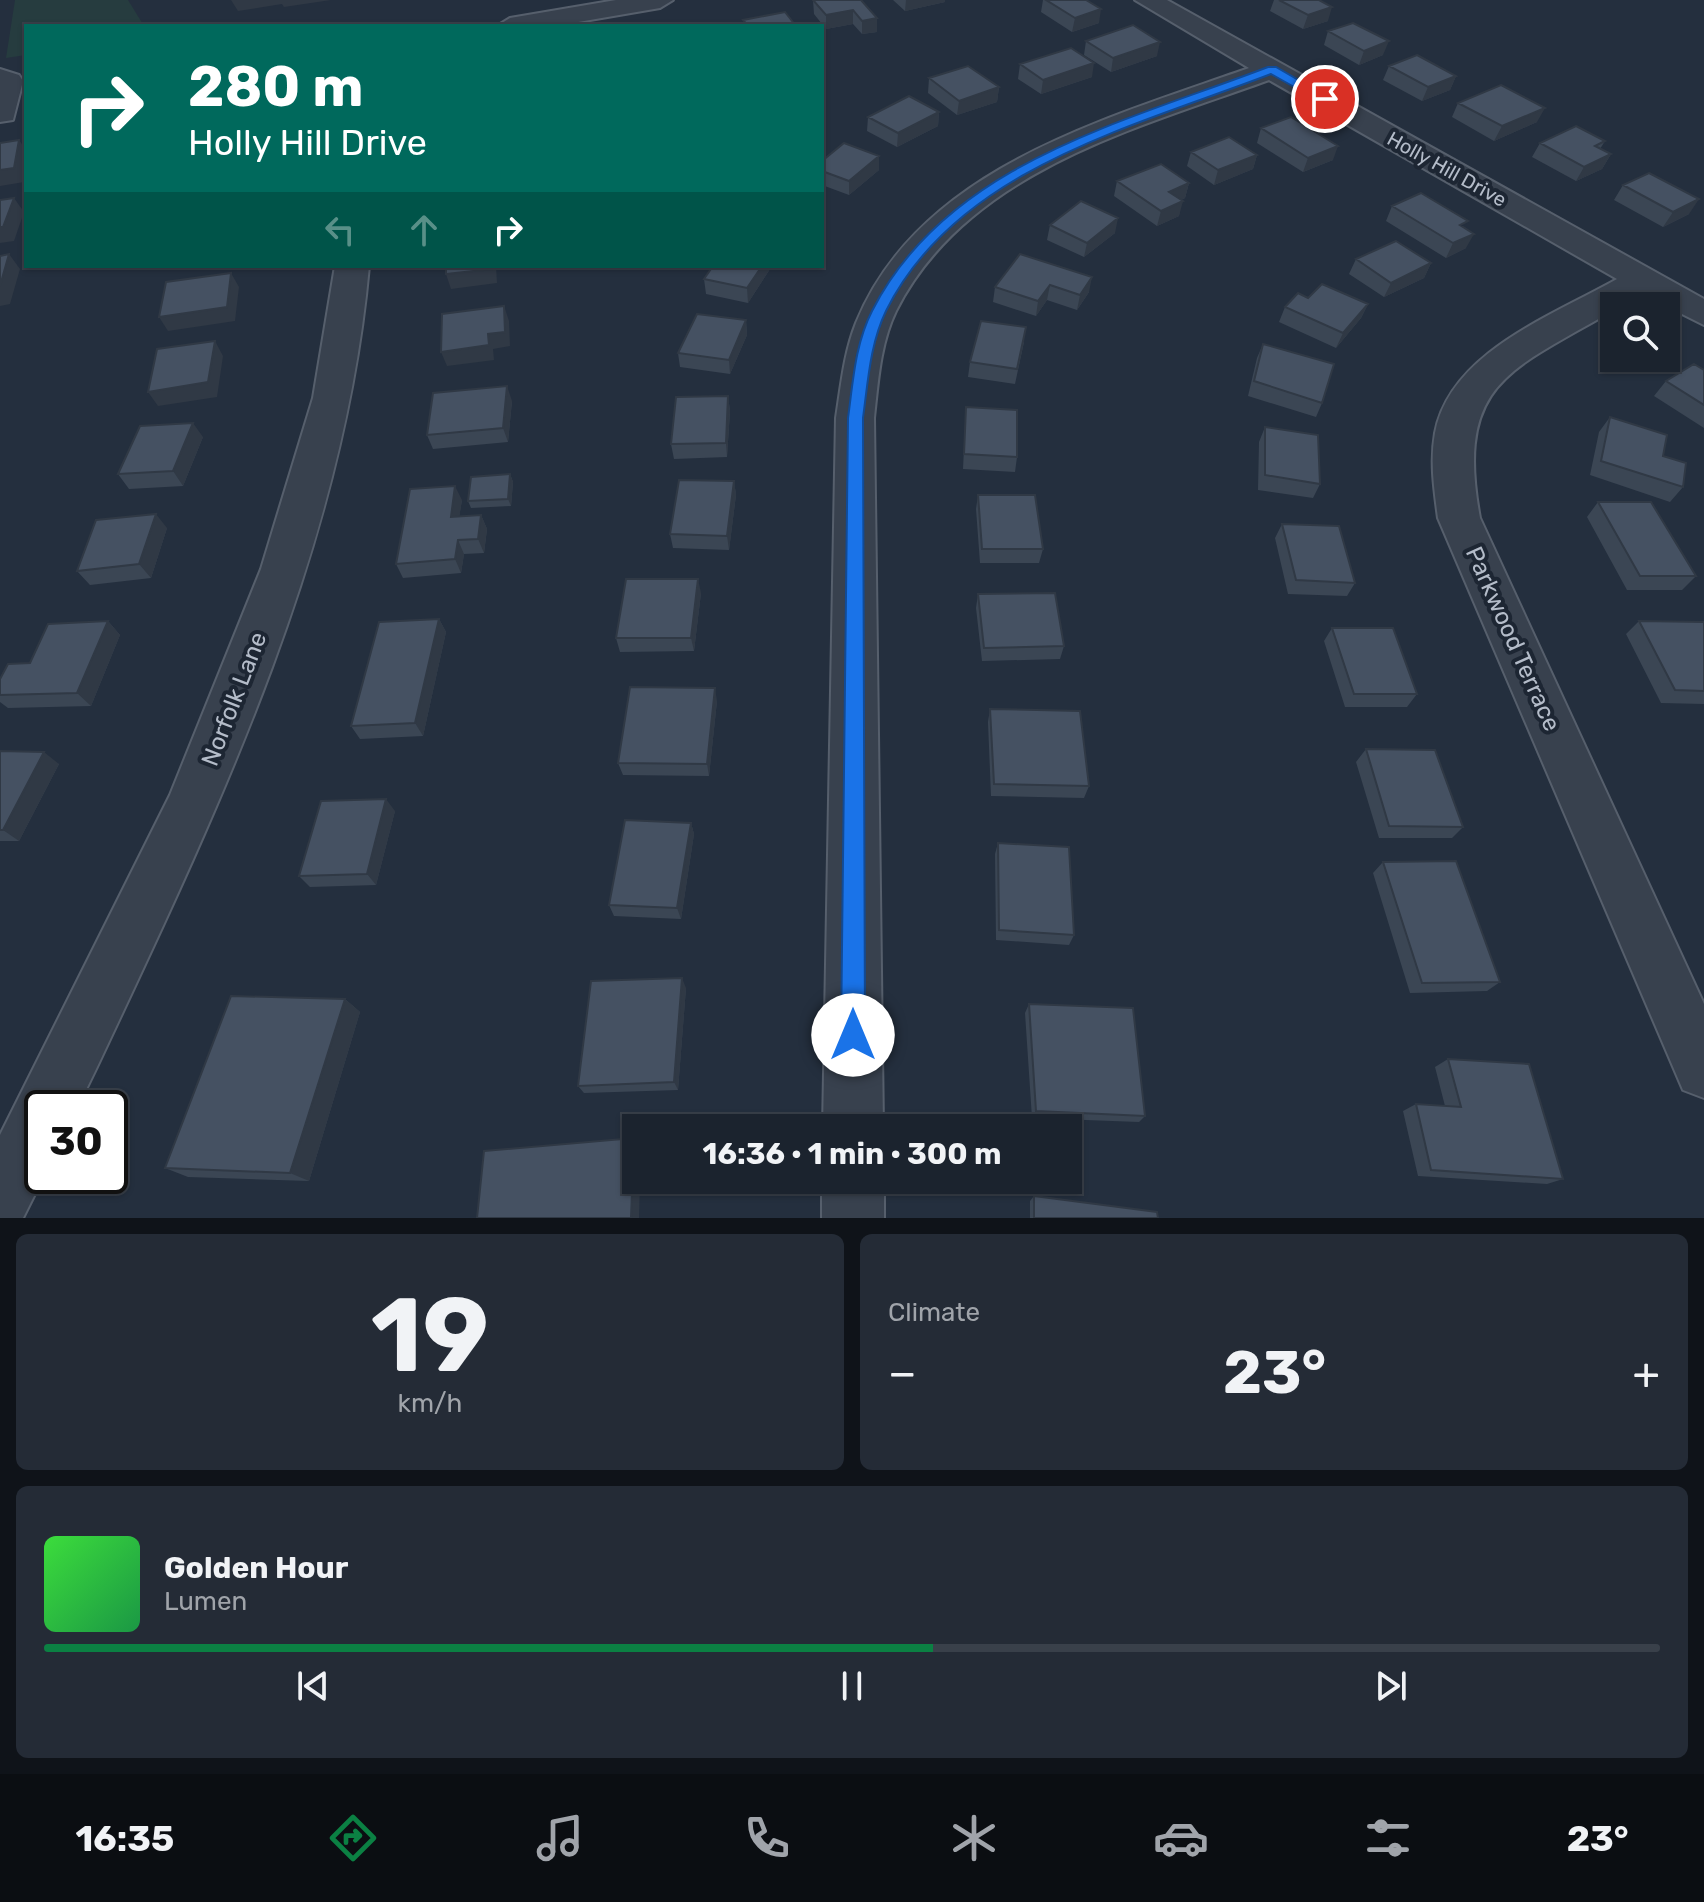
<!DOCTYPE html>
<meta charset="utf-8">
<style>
:root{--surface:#1b232e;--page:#242b36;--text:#f1f3f6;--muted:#a0a4aa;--line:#39404a;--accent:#0b8043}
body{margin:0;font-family:Rubik,sans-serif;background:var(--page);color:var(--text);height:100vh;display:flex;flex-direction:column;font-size:30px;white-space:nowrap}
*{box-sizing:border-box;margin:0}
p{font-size:26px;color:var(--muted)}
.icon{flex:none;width:44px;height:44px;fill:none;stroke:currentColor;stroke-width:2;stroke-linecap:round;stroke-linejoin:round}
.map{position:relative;height:1218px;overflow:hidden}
.sheet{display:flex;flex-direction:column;gap:16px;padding:16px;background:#0f1319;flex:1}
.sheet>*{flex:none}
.banner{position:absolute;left:24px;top:24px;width:800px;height:244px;border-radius:0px;box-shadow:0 2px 6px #0004,0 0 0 2px var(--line);background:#00695c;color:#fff;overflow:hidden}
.buttons{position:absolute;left:1600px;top:292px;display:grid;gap:16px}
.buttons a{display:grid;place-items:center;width:80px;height:80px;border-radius:0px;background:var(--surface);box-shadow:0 2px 6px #0004,0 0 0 2px var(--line);font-size:40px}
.speed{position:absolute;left:24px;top:1090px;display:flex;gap:16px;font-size:40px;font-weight:700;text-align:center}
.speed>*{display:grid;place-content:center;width:104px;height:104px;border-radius:50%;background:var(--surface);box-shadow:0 2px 6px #0004,0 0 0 2px var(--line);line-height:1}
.speed .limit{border:4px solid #111;border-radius:12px;background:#fff;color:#111}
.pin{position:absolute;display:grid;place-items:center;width:68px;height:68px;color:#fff;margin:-34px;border:4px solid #fff;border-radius:50%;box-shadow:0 2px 8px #0007}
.me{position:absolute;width:88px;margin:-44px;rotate:0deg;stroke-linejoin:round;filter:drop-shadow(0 0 6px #0008)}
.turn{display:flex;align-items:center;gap:28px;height:168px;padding:0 32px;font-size:36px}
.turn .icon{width:104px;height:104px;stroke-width:2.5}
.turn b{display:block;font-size:56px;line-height:68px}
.lanes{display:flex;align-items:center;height:76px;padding:0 32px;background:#0003;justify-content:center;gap:40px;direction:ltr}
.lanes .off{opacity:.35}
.big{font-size:60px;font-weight:700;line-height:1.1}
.sheet .tile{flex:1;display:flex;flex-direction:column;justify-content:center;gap:12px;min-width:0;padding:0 28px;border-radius:12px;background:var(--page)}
.sheet .dial{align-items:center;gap:0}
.dial b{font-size:104px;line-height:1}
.song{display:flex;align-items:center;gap:24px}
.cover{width:96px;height:96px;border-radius:12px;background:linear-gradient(135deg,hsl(120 70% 55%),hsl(140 70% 35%))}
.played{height:8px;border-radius:4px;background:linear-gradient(90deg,var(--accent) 55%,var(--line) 55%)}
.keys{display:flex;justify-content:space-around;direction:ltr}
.heat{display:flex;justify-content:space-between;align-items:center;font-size:44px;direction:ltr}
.sheet .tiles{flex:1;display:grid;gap:16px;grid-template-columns:1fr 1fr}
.tile:last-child{grid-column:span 2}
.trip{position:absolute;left:622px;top:1114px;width:460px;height:80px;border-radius:0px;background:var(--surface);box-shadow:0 2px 6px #0004,0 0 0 2px var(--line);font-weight:700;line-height:80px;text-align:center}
.tabs{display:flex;height:128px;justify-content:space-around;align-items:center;background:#0b0e12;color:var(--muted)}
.tabs .icon{width:56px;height:56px}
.tabs .active{color:var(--accent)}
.tabs b{font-size:36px;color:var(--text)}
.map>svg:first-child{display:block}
.green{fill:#263c3f}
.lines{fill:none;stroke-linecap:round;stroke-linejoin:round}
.minor-casing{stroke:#565f6c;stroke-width:4}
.minor{fill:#38414e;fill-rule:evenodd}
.wall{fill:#3b4654}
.shaded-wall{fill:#303945}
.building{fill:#455162;stroke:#303945;stroke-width:2}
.route{fill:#1a73e8;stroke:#114b97;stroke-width:2}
.labels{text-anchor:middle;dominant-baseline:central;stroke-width:8;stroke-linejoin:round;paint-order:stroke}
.far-street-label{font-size:20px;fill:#b4bcc9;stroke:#1d2633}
.street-label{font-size:24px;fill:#b4bcc9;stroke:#1d2633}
</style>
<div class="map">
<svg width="1704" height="1218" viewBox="0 0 1704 1218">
<rect width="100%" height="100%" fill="#242f3e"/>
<path class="green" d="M15,0H128L144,26H26V55L6,58Z"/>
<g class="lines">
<defs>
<path id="minor" d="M616,0H673L660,8L555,26H497L510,18Z
M1135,0H1167L1704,299V325L1642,294L1621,306H1614V310C1510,371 1455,382 1480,518L1704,1004V1098L1683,1090L1438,518C1434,489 1430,461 1435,433C1450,352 1554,315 1617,279L1269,80C1134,129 966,172 896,311C880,344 878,383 874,418L883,1128H823L836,418C841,386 844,353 856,323C919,168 1106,119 1249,68Z
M0,69L19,75L23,81L13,120L0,122Z
M335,266H369C344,548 216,814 97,1067L77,1108H42L44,1176L23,1218H0V1135L170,795L261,569L313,398Z
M822,1180H884V1218H822Z"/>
</defs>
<use href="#minor" class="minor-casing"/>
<use href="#minor" class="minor"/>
</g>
<path class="wall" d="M813,0H861L877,18V32L862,34L853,24L826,29L814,14Z
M893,0H945V2L905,11Z
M1043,0H1086L1099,23L1072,32L1041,12Z
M1274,0H1319L1328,21L1303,29L1270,11Z
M1328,31L1383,55L1359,65L1324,45Z
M1086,41L1157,56L1111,72L1084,55Z
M1020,64L1092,77L1041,94L1018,79Z
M1389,66L1456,76L1450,90L1422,101L1383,80Z
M929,78L999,87L997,102L957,115L928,93Z
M1458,103L1537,122L1494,141L1452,117Z
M939,112L938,126L897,147L867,131L868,117Z
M1261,128L1333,160L1303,172L1257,143Z
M1605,141L1600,149L1611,154L1602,169L1576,181L1532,157L1540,143Z
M1191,152L1257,155L1253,169L1214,185L1187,166Z
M822,161L879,170L849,195L822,185Z
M1117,181L1189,183L1185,198L1181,200L1179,216L1157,226L1114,196Z
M1623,185L1689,214L1663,227L1614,200Z
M1392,206L1465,228L1466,248L1446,258L1386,221Z
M1050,225L1115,233L1084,257L1047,240Z
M1020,254L1089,292L1077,310L1047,300L1036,316L993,302L995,287Z
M1356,259L1431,263L1424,278L1384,297L1349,274Z
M770,269L748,303L706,294L704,279Z
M1308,298L1368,304L1361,318L1336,348L1279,322L1285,307Z
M746,320L747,335L730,374L680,367L678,353Z
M1024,342L1015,384L968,377L970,362Z
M1263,344L1322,403L1316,417L1248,396L1257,358Z
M1704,370V428L1654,396L1666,381Z
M728,396L730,411L727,457L674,459L671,444Z
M512,401L508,442L433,449L427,435Z
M966,407L1017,457L1015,472L963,469Z
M1610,417L1663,456L1683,487L1670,502L1590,475L1599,432Z
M1265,427L1320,484L1313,498L1258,490L1259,442Z
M203,437L183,486L129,489L118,474Z
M510,474L513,482L511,506L471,508L468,501Z
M734,481L736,495L729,550L673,548L670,534Z
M978,495L1043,549L1039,563H980L976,509Z
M462,500L459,517L481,515L487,529L484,553L464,554L461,573L403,578L396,564Z
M1598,502L1696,576L1682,590H1627L1587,517Z
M1282,524L1355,583L1347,596L1288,594L1275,538Z
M167,528L151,578L90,585L77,571Z
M701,593L694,651L620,652L616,638Z
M978,594L1064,646L1060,659L982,661L976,608Z
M439,619L446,632L423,736L360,739L351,726Z
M108,621L120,635L91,706L8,708L0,702V679Z
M1639,621L1704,622V704L1661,703L1626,634Z
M1332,628L1417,694L1407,707H1345L1324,641Z
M717,701L709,776L623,775L618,763Z
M990,709L1089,786L1084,798L991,796L988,722Z
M1366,749L1463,827L1452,838H1379L1356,762Z
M0,751L59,764L19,841H0Z
M395,811L376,885L310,887L299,876Z
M691,823L694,834L681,919L614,916L609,905Z
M998,843L1074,935L1069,945L996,940L995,854Z
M1383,862L1500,982L1487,991L1410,993L1373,873Z
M686,988L678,1090L584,1093L578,1086Z
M345,999L360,1012L309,1181L188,1177L165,1168Z
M1029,1004L1145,1116L1139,1122L1032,1118L1025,1013Z
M1448,1059L1563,1179L1547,1184L1418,1176L1403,1111L1416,1104L1445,1106L1435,1067Z
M1034,1196L1158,1218H1030V1201Z"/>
<path class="shaded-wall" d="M231,0H331L284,7L282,4L238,11Z
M906,0H945V2L905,11Z
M1332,7L1328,21L1303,29L1308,15Z
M1101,9L1099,23L1072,32L1075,18Z
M853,10V24L826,29V15Z
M877,18V32L862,34V21Z
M1389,41L1383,55L1359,65L1364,51Z
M1160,42L1157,56L1111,72L1113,58Z
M1094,63L1092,77L1041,94L1043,80Z
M1456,76L1450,90L1422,101L1428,87Z
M999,87L997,102L957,115L959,101Z
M1545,108L1537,122L1494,141L1502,126Z
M939,112L938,126L897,147L898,133Z
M19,140L26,150V169L24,182L0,186V170Z
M1338,146L1333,160L1303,172L1308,158Z
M1611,154L1602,169L1576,181L1584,167Z
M1257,155L1253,169L1214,185L1218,170Z
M879,156V170L849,195V181Z
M1189,183L1185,198L1166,207L1169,192Z
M14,198L24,212L14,241L0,243V227Z
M1699,199L1689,214L1663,227L1673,212Z
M824,200V215L822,217V202Z
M1183,201L1179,216L1157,226L1161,211Z
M1118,218L1115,233L1084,257L1087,243Z
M1474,234L1466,248L1446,258L1453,243Z
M9,254L20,269L10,304L0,306V286Z
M1431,263L1424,278L1384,297L1391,283Z
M492,266H496L497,283L451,289L446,274Z
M762,266H770V269L748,303L747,288Z
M231,273L239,287L235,321L168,331L159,317Z
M1092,277L1089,292L1077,310L1080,295Z
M1050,285L1047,300L1036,316L1038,301Z
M1368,304L1361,318L1336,348L1343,333Z
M504,306L509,321L510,346L493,349L494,360L447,366L441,352L488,334Z
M746,320L747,335L730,374L729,360Z
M215,341L223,356L217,397L158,406L148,392Z
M507,386L512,401L508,442L503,428Z
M728,396L730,411L727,457L726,443Z
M193,423L203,437L183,486L173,471Z
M510,474L513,482L511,506L508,499Z
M734,481L736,495L729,550L727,536Z
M455,486L462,500L457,531L451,517Z
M156,514L167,528L151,578L139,564Z
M481,515L487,529L484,553L478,539Z
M458,540L464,554L461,573L455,559Z
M698,579L701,593L694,651L691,638Z
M439,619L446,632L423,736L415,723Z
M108,621L120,635L91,706L77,693Z
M715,688L717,701L709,776L707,764Z
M44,752L59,764L19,841L3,830Z
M386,799L395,811L376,885L367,874Z
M691,823L694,834L681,919L677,908Z
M682,978L686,988L678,1090L674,1082Z
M345,999L360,1012L309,1181L290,1173Z
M634,1138L636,1140V1180H640L639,1218H631Z"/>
<path class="building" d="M813,0H861L877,18L862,21L853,10L826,15Z
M1046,0H1086L1101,9L1075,18Z
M1279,0H1319L1332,7L1308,15Z
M785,12L796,26H748L743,20Z
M1353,23L1389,41L1364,51L1328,31Z
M1133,25L1160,42L1113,58L1086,41Z
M1071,48L1094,63L1043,80L1020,64Z
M1417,55L1456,76L1428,87L1389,66Z
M968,66L999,87L959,101L929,78Z
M1501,85L1545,108L1502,126L1458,103Z
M909,96L939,112L898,133L868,117Z
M1291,117L1338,146L1308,158L1261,128Z
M1576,126L1605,141L1595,146L1611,154L1584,167L1540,143Z
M1229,137L1257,155L1218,170L1191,152Z
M19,140L14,168L0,170V143Z
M844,143L879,156L849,181L822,171V161Z
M1161,164L1189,183L1169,192L1183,201L1161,211L1117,181Z
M1649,173L1699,199L1673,212L1623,185Z
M1421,193L1468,221L1460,225L1474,234L1453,243L1392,206Z
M14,198L3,227H0V200Z
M1081,201L1118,218L1087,243L1050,225Z
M1396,241L1431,263L1391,283L1356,259Z
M9,254L0,286V256Z
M1020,254L1092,277L1080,295L1050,285L1038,301L995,287Z
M446,266H492V269L446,274Z
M713,266H762L747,288L704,279Z
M231,273L227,307L159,317L166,282Z
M1322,284L1368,304L1343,333L1285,307L1298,293L1308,298Z
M504,306L505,332L488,334L489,345L441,352L442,314Z
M697,314L746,320L729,360L678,353Z
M981,321L1026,327L1017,369L970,362Z
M215,341L208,382L148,392L157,349Z
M1263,344L1334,364L1322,403L1254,381Z
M1694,364L1704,370V405L1666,381Z
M507,386L503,428L427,435L433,393Z
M728,396L726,443L671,444L676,397Z
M966,407L1017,410V457L964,454Z
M1610,417L1667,435L1663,456L1686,463L1683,487L1601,461Z
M193,423L173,471L118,474L140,426Z
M1265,427L1318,435L1320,484L1265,475Z
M510,474L508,499L468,501L471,477Z
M679,480L734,481L727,536L670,534Z
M455,486L451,517L481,515L478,539L458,540L455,559L396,564L410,489Z
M978,495H1035L1043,549H982Z
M1598,502H1651L1696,576H1640Z
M156,514L139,564L77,571L96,520Z
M1282,524L1339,526L1355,583L1296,580Z
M626,579H698L691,638H616Z
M1055,593L1064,646L984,648L978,594Z
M439,619L415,723L351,726L379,622Z
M108,621L77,693L0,695V679L8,664L30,663L48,624Z
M1639,621L1704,622V691L1675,690Z
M1332,628H1393L1417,694H1354Z
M630,687L715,688L707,764L618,763Z
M990,709L1080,711L1089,786L994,784Z
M1366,749L1435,750L1463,827L1389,826Z
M0,751L44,752L3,830H0Z
M386,799L367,874L299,876L321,801Z
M625,820L691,823L677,908L609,905Z
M998,843L1069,847L1074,935L999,930Z
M1456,861L1500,982L1422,983L1383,862Z
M682,978L674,1082L578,1086L591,981Z
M231,996L345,999L290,1173L165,1168Z
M1029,1004L1133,1008L1145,1116L1036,1111Z
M1448,1059L1529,1064L1563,1179L1431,1170L1416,1104L1461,1107Z
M634,1138L631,1218H477L484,1151Z
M1034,1196L1157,1212L1158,1218H1034Z"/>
<path class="route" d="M1268,67H1276L1331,99L1321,102L1271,74C1136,126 956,169 886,311C870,344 868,382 863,418L865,1035L862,1044L853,1047L845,1044L841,1035L848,418C853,382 855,344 872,311C947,163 1125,122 1268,67Z"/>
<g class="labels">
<g class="far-street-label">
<text transform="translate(1447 169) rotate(29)">Holly Hill Drive</text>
</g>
<g class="street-label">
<text transform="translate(1513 639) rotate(66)">Parkwood Terrace</text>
<text transform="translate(234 699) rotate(-69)">Norfolk Lane</text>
</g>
</g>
</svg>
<div class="buttons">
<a><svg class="icon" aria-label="search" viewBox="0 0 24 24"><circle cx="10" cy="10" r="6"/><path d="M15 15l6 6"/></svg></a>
</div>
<div class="speed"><div class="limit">30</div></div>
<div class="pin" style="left:1325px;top:99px;background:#d93025"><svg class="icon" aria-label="arrive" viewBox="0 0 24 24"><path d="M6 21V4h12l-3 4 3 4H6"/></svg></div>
<svg class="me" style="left:853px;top:1035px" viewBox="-20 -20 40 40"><circle r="19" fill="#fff"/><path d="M0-13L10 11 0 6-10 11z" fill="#1a73e8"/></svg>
<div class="trip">16:36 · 1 min · 300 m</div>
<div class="banner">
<div class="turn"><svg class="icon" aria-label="right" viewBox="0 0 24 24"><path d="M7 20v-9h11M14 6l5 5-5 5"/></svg><div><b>280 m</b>Holly Hill Drive</div></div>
<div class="lanes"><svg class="icon off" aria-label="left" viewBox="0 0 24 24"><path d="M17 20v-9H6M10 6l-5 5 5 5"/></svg><svg class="icon off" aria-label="ahead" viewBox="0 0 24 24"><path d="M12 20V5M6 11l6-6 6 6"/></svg><svg class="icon" aria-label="right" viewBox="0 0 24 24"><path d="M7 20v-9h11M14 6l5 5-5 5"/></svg></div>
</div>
</div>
<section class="sheet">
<div class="tiles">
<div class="tile dial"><b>19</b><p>km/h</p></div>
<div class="tile"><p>Climate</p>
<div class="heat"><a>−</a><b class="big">23°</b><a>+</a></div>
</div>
<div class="tile">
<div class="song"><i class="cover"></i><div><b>Golden Hour</b><p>Lumen</p></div></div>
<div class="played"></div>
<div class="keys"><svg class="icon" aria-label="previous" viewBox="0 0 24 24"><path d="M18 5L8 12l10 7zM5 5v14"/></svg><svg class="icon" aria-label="pause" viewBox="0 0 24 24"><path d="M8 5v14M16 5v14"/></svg><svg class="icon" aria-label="next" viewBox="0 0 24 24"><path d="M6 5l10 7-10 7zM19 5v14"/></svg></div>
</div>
</div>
</section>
<nav class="tabs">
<b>16:35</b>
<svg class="icon active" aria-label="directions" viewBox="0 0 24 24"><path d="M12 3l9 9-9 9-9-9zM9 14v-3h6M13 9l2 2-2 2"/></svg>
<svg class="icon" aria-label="music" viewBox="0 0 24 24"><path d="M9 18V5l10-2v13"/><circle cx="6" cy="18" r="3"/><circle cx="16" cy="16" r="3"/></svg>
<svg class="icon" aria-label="phone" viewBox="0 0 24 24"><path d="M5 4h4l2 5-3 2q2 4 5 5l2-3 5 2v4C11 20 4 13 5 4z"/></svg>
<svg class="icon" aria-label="climate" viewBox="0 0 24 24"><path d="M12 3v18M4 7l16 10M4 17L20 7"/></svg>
<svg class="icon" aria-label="car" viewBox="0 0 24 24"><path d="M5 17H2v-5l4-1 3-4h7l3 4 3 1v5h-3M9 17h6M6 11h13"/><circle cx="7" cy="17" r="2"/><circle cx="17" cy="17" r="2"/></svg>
<svg class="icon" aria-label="filters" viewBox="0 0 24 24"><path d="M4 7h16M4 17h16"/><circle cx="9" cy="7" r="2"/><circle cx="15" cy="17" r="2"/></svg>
<b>23°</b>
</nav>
